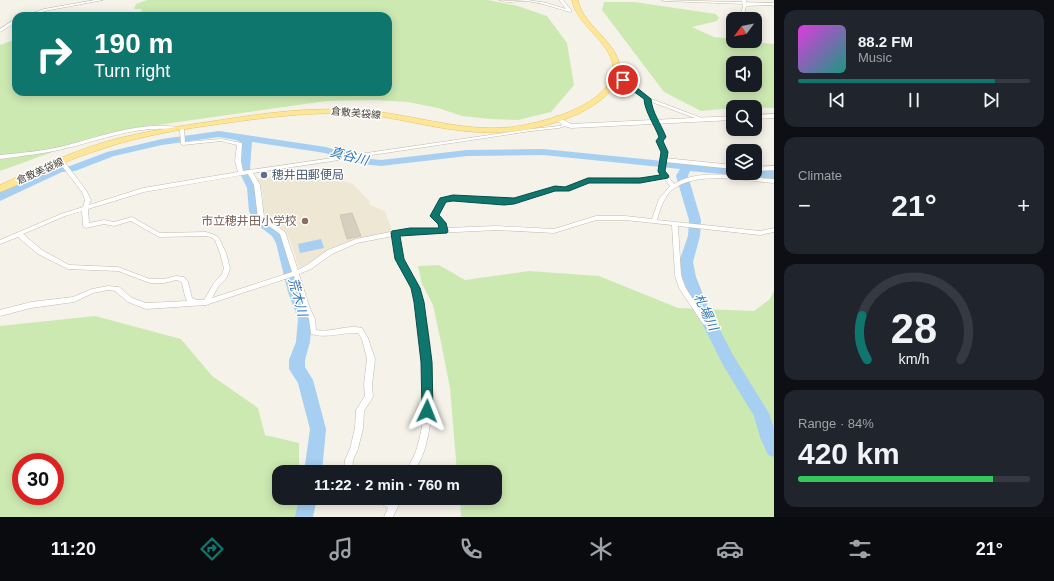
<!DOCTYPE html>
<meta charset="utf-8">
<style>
:root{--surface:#171b24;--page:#20242c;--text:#f1f3f6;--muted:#9ea1a6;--line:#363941;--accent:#0f766e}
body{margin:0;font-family:Helvetica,"Noto Sans JP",sans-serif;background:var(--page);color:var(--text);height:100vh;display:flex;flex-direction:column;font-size:15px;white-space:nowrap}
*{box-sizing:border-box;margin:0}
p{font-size:13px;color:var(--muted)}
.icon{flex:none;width:22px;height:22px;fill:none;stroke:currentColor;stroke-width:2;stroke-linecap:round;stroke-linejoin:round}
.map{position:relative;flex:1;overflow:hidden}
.side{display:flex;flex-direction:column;gap:10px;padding:10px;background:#0d0f14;width:280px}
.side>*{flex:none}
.top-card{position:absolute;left:12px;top:12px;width:380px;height:84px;border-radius:12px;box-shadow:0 2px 10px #0003;background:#0f766e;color:#fff;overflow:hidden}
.needle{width:26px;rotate:238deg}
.buttons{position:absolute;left:726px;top:12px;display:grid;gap:8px}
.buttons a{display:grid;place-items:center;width:36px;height:36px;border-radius:8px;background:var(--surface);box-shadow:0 2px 10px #0003;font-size:20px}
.speed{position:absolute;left:12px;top:453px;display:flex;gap:8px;font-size:20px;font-weight:700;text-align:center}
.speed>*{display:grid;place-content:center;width:52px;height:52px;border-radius:50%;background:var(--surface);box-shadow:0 2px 10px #0003;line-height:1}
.speed .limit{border:6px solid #d22;background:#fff;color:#111}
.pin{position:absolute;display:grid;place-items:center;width:34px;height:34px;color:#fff;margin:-17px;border:2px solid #fff;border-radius:50%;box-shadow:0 1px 4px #0007}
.me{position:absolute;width:44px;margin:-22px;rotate:2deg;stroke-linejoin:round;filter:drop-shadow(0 0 3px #0008)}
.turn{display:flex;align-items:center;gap:14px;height:84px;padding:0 16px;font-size:18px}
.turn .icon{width:52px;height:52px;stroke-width:2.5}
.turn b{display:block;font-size:28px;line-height:34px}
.big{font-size:30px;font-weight:600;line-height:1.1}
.side .widget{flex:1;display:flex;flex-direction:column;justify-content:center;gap:6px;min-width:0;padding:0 14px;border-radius:12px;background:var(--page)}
.side .dial{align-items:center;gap:0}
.dial svg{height:104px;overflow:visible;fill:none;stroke:var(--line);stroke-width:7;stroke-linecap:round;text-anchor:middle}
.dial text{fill:var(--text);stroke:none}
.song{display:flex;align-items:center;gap:12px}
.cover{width:48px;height:48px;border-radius:6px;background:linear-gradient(135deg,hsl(300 70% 55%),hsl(170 70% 35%))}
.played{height:4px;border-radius:2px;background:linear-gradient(90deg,var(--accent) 85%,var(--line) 85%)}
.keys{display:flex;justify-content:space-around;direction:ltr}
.heat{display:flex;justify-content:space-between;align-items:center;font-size:22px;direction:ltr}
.charge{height:6px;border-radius:3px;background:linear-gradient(90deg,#34c759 84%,var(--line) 0)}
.trip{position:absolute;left:272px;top:465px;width:230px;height:40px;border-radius:12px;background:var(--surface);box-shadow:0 2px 10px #0003;font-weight:600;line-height:40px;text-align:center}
.menu{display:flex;height:64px;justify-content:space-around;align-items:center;background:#090b0e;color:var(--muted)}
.menu .icon{width:28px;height:28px}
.menu .on{color:var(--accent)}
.menu b{font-size:18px;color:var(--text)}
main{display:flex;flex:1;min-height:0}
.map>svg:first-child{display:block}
.education{fill:#eee7d3}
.green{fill:#cde9b2;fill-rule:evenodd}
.water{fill:#a6cff1}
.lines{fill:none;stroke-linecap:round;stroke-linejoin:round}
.river{fill:#a6cff1;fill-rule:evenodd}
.building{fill:#d6cebf;stroke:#d1c6b2}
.minor-casing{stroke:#c0baac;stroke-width:1}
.tertiary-casing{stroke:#c0baac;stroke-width:1}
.primary-casing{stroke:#e4c568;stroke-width:1}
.minor{fill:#fff;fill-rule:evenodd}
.tertiary{fill:#fff;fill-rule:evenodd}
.primary{fill:#fee699;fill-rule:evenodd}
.minor-bridge-casing{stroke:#c0baac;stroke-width:4.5;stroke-linecap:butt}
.minor-bridge{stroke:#fff;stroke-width:4}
.route{fill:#0f766e;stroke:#0a4d48}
.service-dot{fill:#5c6f8a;stroke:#fff;stroke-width:1.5}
.education-dot{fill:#8d6e63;stroke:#fff;stroke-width:1.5}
.labels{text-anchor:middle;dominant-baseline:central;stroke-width:3;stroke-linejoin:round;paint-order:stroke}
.far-street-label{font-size:10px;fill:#494337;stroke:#fff}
.service-label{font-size:12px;fill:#4e5e75;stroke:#fff;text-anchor:start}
.education-label{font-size:12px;fill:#785e54;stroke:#fff;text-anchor:end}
.water-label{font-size:13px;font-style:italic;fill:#2f76b5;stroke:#fff}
</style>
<main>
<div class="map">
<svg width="774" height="517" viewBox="0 0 774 517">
<rect width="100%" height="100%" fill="#f5f2e9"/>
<path class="education" d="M279,171L281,176H326L353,184L370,202L368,204L385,211L392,231L348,243L320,256L310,264L299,268L291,243L285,231L266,219L263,210V194L257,179L271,177V172Z"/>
<path class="green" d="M147,0H488L518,6L547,16L567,43L574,85L551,112L518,120L490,119L462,116L438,108L408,102L374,100L326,101L129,129L94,137L0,171V45L16,39V92H388V16H138L142,9H134L136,4Z
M604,2H634L716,14L719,18L717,21L692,27L714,37L733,39V41L774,44V108L733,107V108L701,111L664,92L602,10ZM733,63H755V85H733Z
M439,265L465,280L529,271L599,276L678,308L754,311L770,299L774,291V517H461L460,498H495V472H457L450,388L441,342L433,305L422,284L418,266Z
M95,316L181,339L212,376L258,408L265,435L299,443V472H279V498H299L296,517H0V326ZM21,462H55V496H21Z"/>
<path class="water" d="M321,239L324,248L300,253L298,244Z"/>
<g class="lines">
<path class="river" d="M219,131L326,147L363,158L381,160L467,150L543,149L733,168V173H755V170L774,171V179L690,171L688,176L701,220L700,236L693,262L696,277L708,307L733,355L769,413L774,429V457L768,455L760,437L754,416L723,365L694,307L682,277L679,262L688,236L689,220L676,176L680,169L543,155L467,156L381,166L362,164L325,153L252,142L250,169L259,188L261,211L264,217L281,230L288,243L302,292L312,319L310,342L305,360V367L313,380L326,429L322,472H304L310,429L298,383L289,369V360L296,342L298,319L288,292L276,243L272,236L255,223L249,211L247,188L238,169L242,143L236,140L219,137L162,145L114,156L75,171L62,172L0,201V192L56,167L70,166L107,152L162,139Z
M299,498H317L313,517H295Z"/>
</g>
<path class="building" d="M352,213L361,236L347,239L340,215Z"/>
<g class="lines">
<defs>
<path id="minor" d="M95,0H103L45,11L30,16H24L44,9Z
M499,0L509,1L528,0L547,3L566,9L559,0H563L572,11L570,12C555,8 540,2 524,1C514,1 509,4 499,0Z
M770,3L774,4V6L770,5L746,6L743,19H739L744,4Z
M15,19H16V22L0,32V29Z
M736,41H740V45H738Z
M614,76H616L624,79L649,98L707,120L705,121H703L649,101L653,112L665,137L662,141L666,152L665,158L733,165V169L665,162L664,171L674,184C700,167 744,178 774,179V183C744,181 697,170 672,190C664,197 660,209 657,220L760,231L774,228V232L760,235L678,226L681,275L685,287L708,322L707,324L705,325L703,324L679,288L675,275L672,225L625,220H596L554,233L496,230L398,235C400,243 400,251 403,259C407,270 415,278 419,289C432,332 438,400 426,444C424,454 419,463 414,472H406C410,463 416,454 418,444C431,400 425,333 412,289C409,278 401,270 397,260C394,252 394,243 393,236L357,243L332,254L311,269L299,274L309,306L315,319L316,330C332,333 347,324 362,328L368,338L375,359L372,385L373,397L364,411L363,428L358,449L353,460L352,472H344L345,460L350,449L355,428L356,410L365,396L364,385L367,359L362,339L358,333C342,332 327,339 311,334L309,319L303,306L294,276L206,305L146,309L128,302L115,291L108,290L93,293L74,302L31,308L0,316V310L31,302L73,297L92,289L108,286L119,287L132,298L146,303L187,301L185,296L182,283L180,281L176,280L164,283H150L118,271L68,269L38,254L18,237L0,244V240L61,214L83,207L85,200L82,192L59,162V160H63L86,190L91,200L89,205L143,188L238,172L235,161L237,145L221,141L183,145L181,144L180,130C139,124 102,140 63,149C43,154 21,156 0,159V155C21,153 43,151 64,146C103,136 143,120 184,128L185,142L221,139L242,143V144L241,161L243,171L531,129L559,126L566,124L568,125L559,128L531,131L253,173L260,185L264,217L285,232L298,270L307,265L328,250L356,239L395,231L441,229L439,224L432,216L441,199L453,196L504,200L514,199L555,187H565L588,178L640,179L661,175L658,171L662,152L658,141L661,137L648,112L645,99L622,81L614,78ZM248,174L254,185L258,218L280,234L292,272L212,298L218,287L227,277L230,268L226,253L219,238L215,235L206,232L160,233L132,217L114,222L104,220L89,223L88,209L144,192ZM664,178L670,186L659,199L652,219L625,216H596L554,229L496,226L446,228L444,222L438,216L445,201L453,200L504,204L514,203L555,191L568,190L589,182L640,183ZM82,211L83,226L86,228L104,224L114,226L131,221L159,237L206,236L211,237L215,240L220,253L224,268L222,274L214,283L204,300H197L192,298L188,282L184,277L176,276L164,279H150L118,267L69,265L42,250L23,234L65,216Z
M774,166V170L755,171V167Z
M376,498H388L392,500L393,498H402L393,517H384L388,508L377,501Z"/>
<path id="tertiary" d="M662,0L774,3V5L664,1Z
M774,114V118L755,119V115Z
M557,116L571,124L733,116V120L571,128L564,126L555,119L554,118Z"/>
<path id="primary" d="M572,0H578C582,28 630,48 618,79C611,95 595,105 580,113C541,131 498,136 456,130C423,126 390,116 357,114C323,112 290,115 256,119C204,126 145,133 96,151C76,157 56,166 37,175C25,180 13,188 0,192V185C34,169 69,153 105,142C143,131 182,126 221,120C265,113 310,107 356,110C408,112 459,133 512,127C541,123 600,108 611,78C623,48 576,28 572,0Z"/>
</defs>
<use href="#minor" class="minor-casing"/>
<use href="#tertiary" class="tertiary-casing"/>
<use href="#primary" class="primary-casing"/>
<use href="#minor" class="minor"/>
<use href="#tertiary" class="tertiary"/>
<use href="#primary" class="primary"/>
<defs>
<path id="minor-bridge" d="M744,0L745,5"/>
</defs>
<use href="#minor-bridge" class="minor-bridge-casing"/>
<use href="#minor-bridge" class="minor-bridge"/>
</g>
<path class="route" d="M621,79H626L651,99C652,112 661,124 666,137L663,141L668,152L665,171L669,176L668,178L640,183H589L569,191H555L514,204L504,205L453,201L446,202L439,215L446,223L448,231L447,233L400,236L404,259L420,288L424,302L432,362L433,411L431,415L427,416L423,415L422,411L421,362L414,302L411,288L395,259L391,233L392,231L410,228H439L438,224L430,216L440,198L453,195L514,198L555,186L565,187L588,178H640L660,175L658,171L661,152L656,141L659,137C654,124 645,112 644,99L621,82Z"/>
<circle class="service-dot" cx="264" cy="175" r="4"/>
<circle class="education-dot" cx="305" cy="221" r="4"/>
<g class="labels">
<g class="far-street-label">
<text transform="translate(356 113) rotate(5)">倉敷美袋線</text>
<text transform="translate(40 171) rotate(-24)">倉敷美袋線</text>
</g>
<g class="service-label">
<text x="272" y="175">穂井田郵便局</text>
</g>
<g class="education-label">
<text x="297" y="221">市立穂井田小学校</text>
</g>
<g class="water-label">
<text transform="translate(349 156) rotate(14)">真谷川</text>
<text transform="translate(298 297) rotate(75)">荒木川</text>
<text transform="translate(706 312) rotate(65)">札場川</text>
</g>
</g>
</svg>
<div class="buttons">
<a><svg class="needle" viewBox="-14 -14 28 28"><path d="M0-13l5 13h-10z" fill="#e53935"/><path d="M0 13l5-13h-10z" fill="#9ea1a6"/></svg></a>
<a><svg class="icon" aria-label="sound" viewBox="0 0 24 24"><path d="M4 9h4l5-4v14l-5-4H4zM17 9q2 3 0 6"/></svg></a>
<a><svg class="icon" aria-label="search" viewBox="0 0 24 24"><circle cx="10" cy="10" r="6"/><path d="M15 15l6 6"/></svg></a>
<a><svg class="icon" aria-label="layers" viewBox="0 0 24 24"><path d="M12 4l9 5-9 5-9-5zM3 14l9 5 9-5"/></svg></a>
</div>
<div class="speed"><div class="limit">30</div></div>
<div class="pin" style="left:623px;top:80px;background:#d93025"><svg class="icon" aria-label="arrive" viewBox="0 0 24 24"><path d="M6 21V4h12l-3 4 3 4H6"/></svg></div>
<svg class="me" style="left:427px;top:411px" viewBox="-20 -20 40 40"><path d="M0-17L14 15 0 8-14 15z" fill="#0f766e" stroke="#fff" stroke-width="4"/></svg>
<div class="trip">11:22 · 2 min · 760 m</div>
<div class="top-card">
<div class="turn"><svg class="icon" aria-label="right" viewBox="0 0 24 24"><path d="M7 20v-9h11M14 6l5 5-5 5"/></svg><div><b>190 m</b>Turn right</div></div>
</div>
</div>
<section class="side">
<div class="widget">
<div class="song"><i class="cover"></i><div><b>88.2 FM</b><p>Music</p></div></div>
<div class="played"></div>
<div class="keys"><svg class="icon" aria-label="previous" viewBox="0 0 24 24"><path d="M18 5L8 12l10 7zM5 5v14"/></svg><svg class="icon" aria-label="pause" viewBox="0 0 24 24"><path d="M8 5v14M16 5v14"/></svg><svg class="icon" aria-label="next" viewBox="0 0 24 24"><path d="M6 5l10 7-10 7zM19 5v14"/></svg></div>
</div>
<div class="widget"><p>Climate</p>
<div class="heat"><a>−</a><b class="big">21°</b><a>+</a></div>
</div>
<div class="widget dial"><svg viewBox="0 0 100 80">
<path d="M14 69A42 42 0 1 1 86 69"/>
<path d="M14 69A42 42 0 0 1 10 35" stroke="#0f766e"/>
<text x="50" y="56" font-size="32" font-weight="700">28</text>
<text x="50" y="72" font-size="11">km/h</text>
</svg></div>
<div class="widget"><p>Range · 84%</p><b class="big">420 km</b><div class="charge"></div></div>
</section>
</main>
<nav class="menu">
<b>11:20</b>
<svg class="icon on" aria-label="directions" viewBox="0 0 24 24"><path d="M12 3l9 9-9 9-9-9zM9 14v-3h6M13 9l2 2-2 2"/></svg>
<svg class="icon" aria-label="music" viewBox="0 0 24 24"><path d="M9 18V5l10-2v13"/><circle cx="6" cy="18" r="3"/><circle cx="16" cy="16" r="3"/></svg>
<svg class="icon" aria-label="phone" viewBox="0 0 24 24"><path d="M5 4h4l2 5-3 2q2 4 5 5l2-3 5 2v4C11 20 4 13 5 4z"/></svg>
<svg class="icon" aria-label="climate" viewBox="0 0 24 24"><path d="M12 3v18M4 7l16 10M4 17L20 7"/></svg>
<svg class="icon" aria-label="car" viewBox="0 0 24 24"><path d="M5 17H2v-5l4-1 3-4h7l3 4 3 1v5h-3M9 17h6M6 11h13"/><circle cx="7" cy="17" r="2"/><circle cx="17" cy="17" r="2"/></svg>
<svg class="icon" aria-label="filters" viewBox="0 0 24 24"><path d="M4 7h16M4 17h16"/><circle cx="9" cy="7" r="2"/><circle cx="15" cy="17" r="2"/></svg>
<b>21°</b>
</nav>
